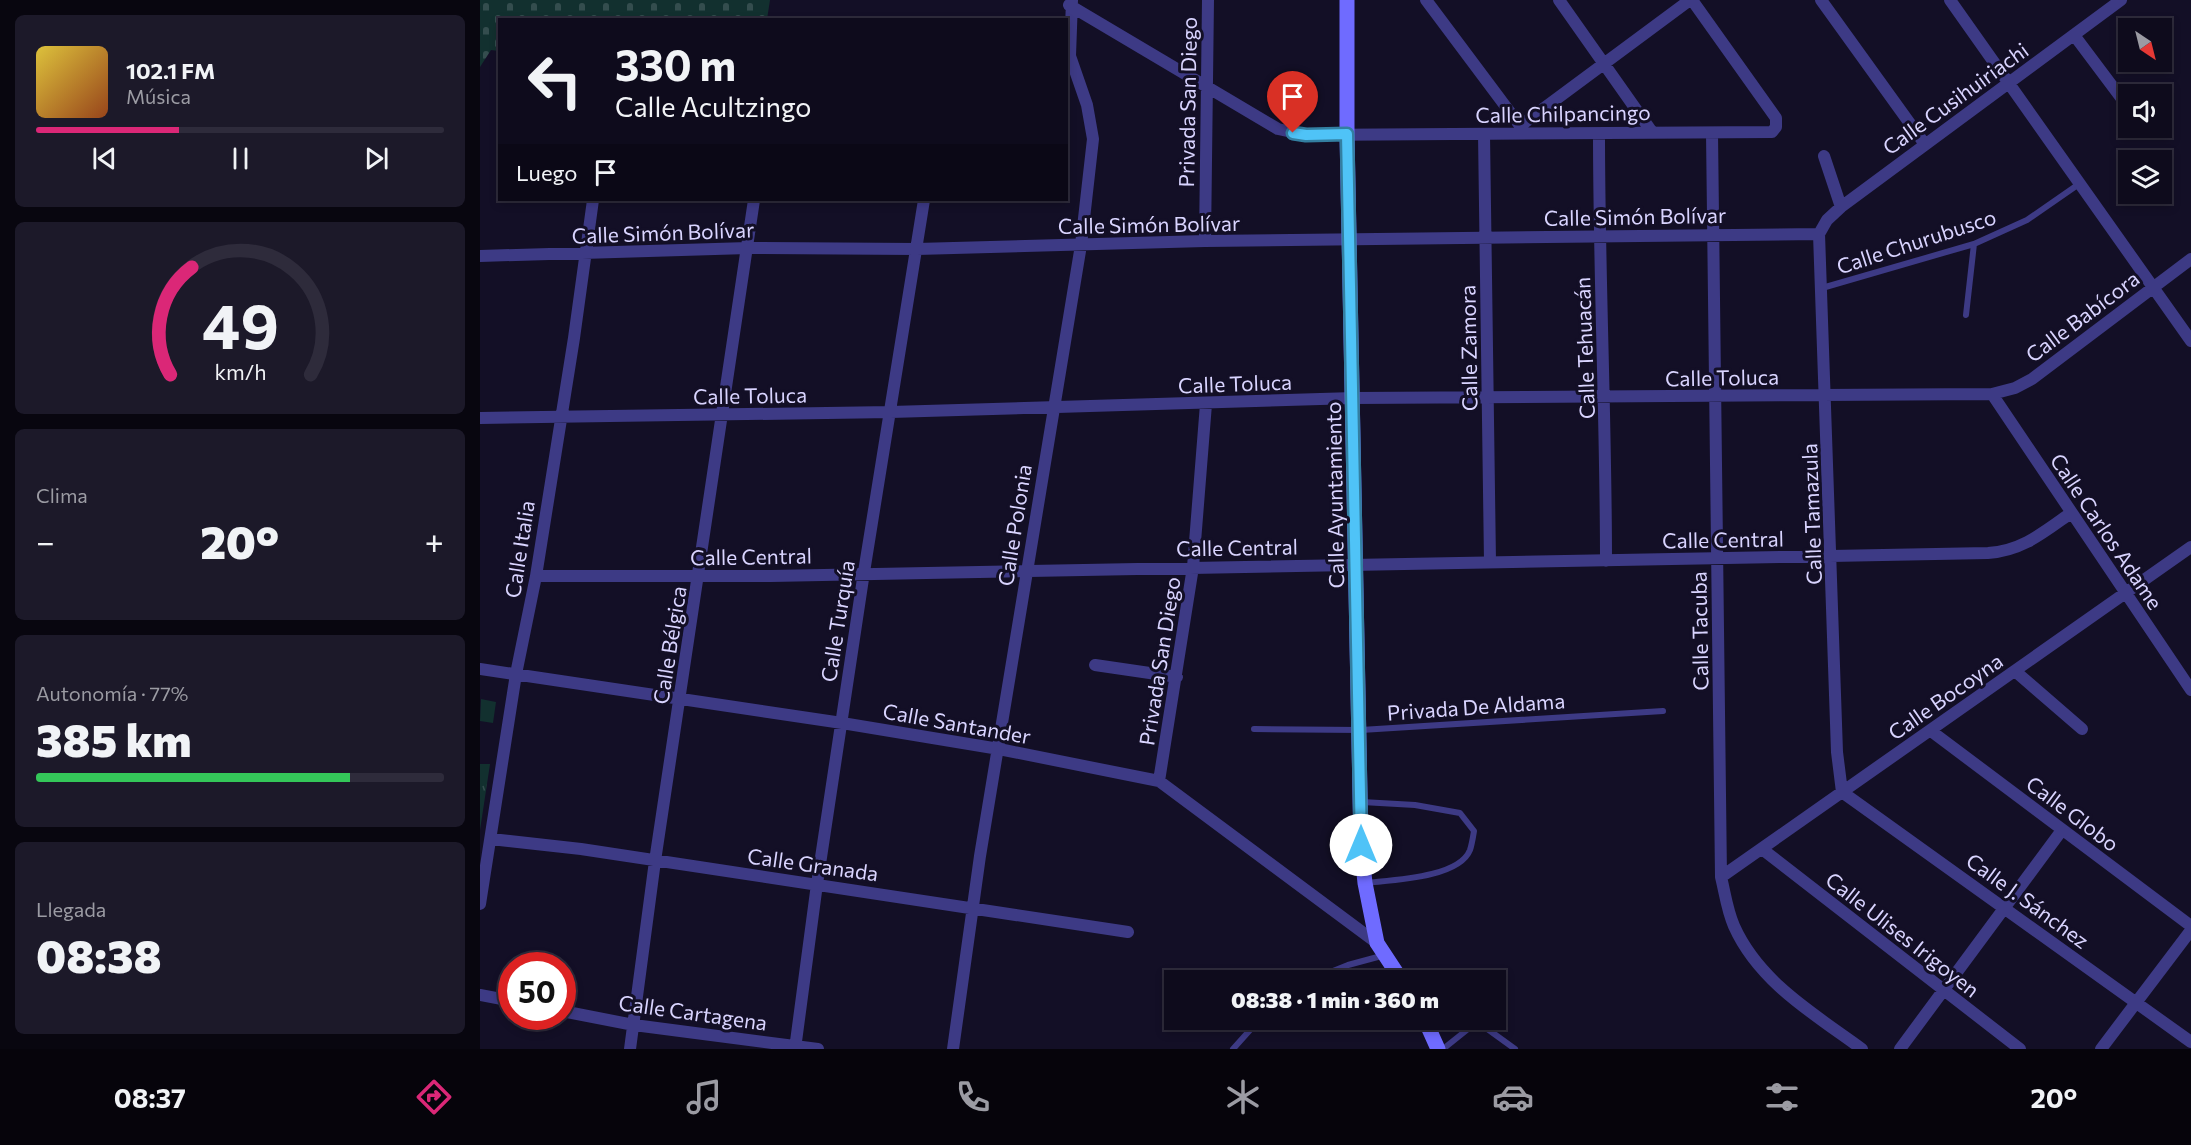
<!DOCTYPE html>
<html lang="es">
<meta charset="utf-8">
<style>
:root{--surface:#0e0b1c;--page:#1c1929;--text:#f1f3f6;--muted:#9b9ba3;--line:#2e2b3b;--accent:#db2777}
body{margin:0;font-family:Commissioner,sans-serif;background:var(--page);color:var(--text);height:100vh;display:flex;flex-direction:column;font-size:22px;white-space:nowrap}
*{box-sizing:border-box;margin:0}
p{font-size:20px;color:var(--muted)}
.icon{flex:none;width:33px;height:33px;fill:none;stroke:currentColor;stroke-width:2;stroke-linecap:round;stroke-linejoin:round}
.map{position:relative;flex:1;overflow:hidden}
.side{display:flex;flex-direction:column;gap:15px;padding:15px;background:#08060f;width:480px}
.side>*{flex:none}
.hud{position:absolute;left:18px;top:18px;width:570px;height:183px;border-radius:0px;box-shadow:0 3px 9px #0003,0 0 0 2px var(--line);background:#0e0b1c;color:var(--text);overflow:hidden}
.needle{width:39px;rotate:145deg}
.fabs{position:absolute;left:1638px;top:18px;display:grid;gap:12px}
.fabs a{display:grid;place-items:center;width:54px;height:54px;border-radius:0px;background:var(--surface);box-shadow:0 3px 9px #0003,0 0 0 2px var(--line);font-size:30px}
.speed{position:absolute;left:18px;top:952px;display:flex;gap:12px;font-size:30px;font-weight:700;text-align:center}
.speed>*{display:grid;place-content:center;width:78px;height:78px;border-radius:50%;background:var(--surface);box-shadow:0 3px 9px #0003,0 0 0 2px var(--line);line-height:1}
.speed .limit{border:9px solid #d22;background:#fff;color:#111}
.pin{position:absolute;display:grid;place-items:center;width:51px;height:51px;color:#fff;margin:-62px -26px;border-radius:50% 50% 50% 0;rotate:-45deg;box-shadow:0 0 6px #0007}
.pin .icon{rotate:45deg}
.me{position:absolute;width:66px;margin:-33px;rotate:0deg;stroke-linejoin:round;filter:drop-shadow(0 0 4px #0008)}
.turn{display:flex;align-items:center;gap:21px;height:126px;padding:0 18px;font-size:27px}
.turn .icon{width:78px;height:78px;stroke-width:2.5}
.turn b{display:block;font-size:42px;line-height:51px}
.then{display:flex;align-items:center;height:57px;padding:0 18px;background:#0003;gap:12px;font-size:22px}
.big{font-size:45px;font-weight:800;line-height:1.1}
.side .tile{flex:1;display:flex;flex-direction:column;justify-content:center;gap:9px;min-width:0;padding:0 21px;border-radius:9px;background:var(--page)}
.side .dial{align-items:center;gap:0}
.dial svg{height:156px;overflow:visible;fill:none;stroke:var(--line);stroke-width:7;stroke-linecap:round;text-anchor:middle}
.dial text{fill:var(--text);stroke:none}
.song{display:flex;align-items:center;gap:18px}
.cover{width:72px;height:72px;border-radius:9px;background:linear-gradient(135deg,hsl(50 70% 55%),hsl(20 70% 35%))}
.played{height:6px;border-radius:3px;background:linear-gradient(90deg,var(--accent) 35%,var(--line) 35%)}
.keys{display:flex;justify-content:space-around;direction:ltr}
.heat{display:flex;justify-content:space-between;align-items:center;font-size:33px;direction:ltr}
.charge{height:9px;border-radius:4px;background:linear-gradient(90deg,#34c759 77%,var(--line) 0)}
.trip{position:absolute;left:684px;top:970px;width:342px;height:60px;border-radius:0px;background:var(--surface);box-shadow:0 3px 9px #0003,0 0 0 2px var(--line);font-weight:800;line-height:60px;text-align:center}
.dock{display:flex;height:96px;justify-content:space-around;align-items:center;background:#06040b;color:var(--muted)}
.dock .icon{width:42px;height:42px}
.dock .selected{color:var(--accent)}
.dock b{font-size:27px;color:var(--text)}
main{display:flex;flex:1;min-height:0}
.map>svg:first-child{display:block}
.cemetery{fill:url(#cemetery-stones)}
.park{fill:url(#park-tufts)}
.garden{fill:#12302f}
.lines{fill:none;stroke-linecap:round;stroke-linejoin:round}
.service{stroke:#3d3a85;stroke-width:6}
.minor{stroke:#3d3a85;stroke-width:12}
.secondary{stroke:#6f6bff;stroke-width:15}
.route-casing{stroke:#337fa1;stroke-width:15}
.route{stroke:#4fc3f7;stroke-width:10}
.labels{text-anchor:middle;dominant-baseline:central;stroke-width:6;stroke-linejoin:round;paint-order:stroke}
.street-label{font-size:21px;fill:#d9d4ff;stroke:#130f26}
</style>
<main>
<section class="side">
<div class="tile">
<div class="song"><i class="cover"></i><div><b>102.1 FM</b><p>Música</p></div></div>
<div class="played"></div>
<div class="keys"><svg class="icon" aria-label="previous" viewBox="0 0 24 24"><path d="M18 5L8 12l10 7zM5 5v14"/></svg><svg class="icon" aria-label="pause" viewBox="0 0 24 24"><path d="M8 5v14M16 5v14"/></svg><svg class="icon" aria-label="next" viewBox="0 0 24 24"><path d="M6 5l10 7-10 7zM19 5v14"/></svg></div>
</div>
<div class="tile dial"><svg viewBox="0 0 100 80">
<path d="M14 69A42 42 0 1 1 86 69"/>
<path d="M14 69A42 42 0 0 1 25 14" stroke="#db2777"/>
<text x="50" y="56" font-size="32" font-weight="700">49</text>
<text x="50" y="72" font-size="11">km/h</text>
</svg></div>
<div class="tile"><p>Clima</p>
<div class="heat"><a>−</a><b class="big">20°</b><a>+</a></div>
</div>
<div class="tile"><p>Autonomía · 77%</p><b class="big">385 km</b><div class="charge"></div></div>
<div class="tile"><p>Llegada</p><b class="big">08:38</b></div>
</section>
<div class="map">
<svg width="1711" height="1049" viewBox="0 0 1711 1049">
<defs>
<pattern id="cemetery-stones" width="16" height="16" patternUnits="userSpaceOnUse" patternTransform="scale(1.5)"><rect width="16" height="16" fill="#12302f"/><path d="M2 7V4a2 2 0 0 1 4 0v3zM10 15v-3a2 2 0 0 1 4 0v3z" fill="#344d4e"/></pattern>
<pattern id="park-tufts" width="24" height="20" patternUnits="userSpaceOnUse" patternTransform="scale(1.5)"><rect width="24" height="20" fill="#12302f"/><path d="M3 7l-1-3M5 7V3M7 7l1-3M15 17l-1-3M17 17v-4M19 17l1-3" fill="none" stroke="#344d4e"/></pattern>
</defs>
<rect width="100%" height="100%" fill="#130f26"/>
<path class="cemetery" d="M0,0H290L287,19L20,20L19,51L11,50L0,67Z"/>
<path class="park" d="M0,764H10L0,830Z"/>
<path class="garden" d="M1,699L16,702L13,723L0,721Z"/>
<g class="lines">
<path class="service" d="M1342,288L1494,244L1547,220L1599,184
M1486,315L1494,244
M774,729L881,730L1183,711
M882,802L935,805L980,813L994,831C993,837 992,844 990,850C979,878 912,880 886,883
M828,981L868,965L905,955
M995,1020L1035,1049
M753,1049L779,1020
M963,1049L998,1021"/>
<path class="minor" d="M946,0L1044,131
M1079,0L1172,132
M1341,0L1444,143
M1470,0L1711,341
M1641,0L1361,207L1347,220L1339,234L1357,752L1362,792L1711,1042
M589,5L798,129L826,135L1292,132L1296,127V118L1212,0
M1594,35L1648,107
M1040,126L1210,0
M1232,133L1241,877C1245,893 1247,910 1254,926C1279,982 1334,1014 1382,1049
M1004,134L1010,562
M1119,134C1119,277 1126,419 1126,561
M1344,156L1361,207
M725,241L728,0
M0,256L268,248L437,249L725,241L1339,234
M1512,394L1711,690
M0,418L411,412L874,398L1512,394L1535,388L1552,379L1711,259
M56,576H291L1508,553C1542,551 1564,532 1591,513
M615,665L697,677
M0,669L362,723L519,749L679,781L897,943
M1535,671L1602,729
M1451,731L1711,926
M679,781L713,567L726,404
M11,839L101,849L648,932
M1282,849L1540,1049
M1241,877L1711,547
M0,904L36,674L56,576L94,338L113,200
M0,995L32,1001
M82,1011L154,1025L338,1049
M150,1049L175,861L274,200
M315,1049L337,884L384,572L444,200
M473,1049L500,856L601,245L613,139L607,105L590,56L592,0
M1420,1049L1582,830
M1621,1049L1711,930"/>
<path class="secondary" d="M867,0V134L881,845L885,883L897,943L922,981
M945,1020L958,1049"/>
</g>
<g class="lines">
<defs>
<path id="route" d="M813,133L826,135L867,134L881,845"/>
</defs>
<use href="#route" class="route-casing"/>
<use href="#route" class="route"/>
</g>
<g class="labels">
<g class="street-label">
<text transform="translate(1475 98) rotate(-36)">Calle Cusihuiriachi</text>
<text transform="translate(707 102) rotate(-89)">Privada San Diego</text>
<text transform="translate(1083 113) rotate(-1)">Calle Chilpancingo</text>
<text transform="translate(1155 216) rotate(-1)">Calle Simón Bolívar</text>
<text transform="translate(669 224) rotate(-1)">Calle Simón Bolívar</text>
<text transform="translate(183 232) rotate(-2)">Calle Simón Bolívar</text>
<text transform="translate(1436 241) rotate(-18)">Calle Churubusco</text>
<text transform="translate(1602 316) rotate(-37)">Calle Babícora</text>
<text transform="translate(988 348) rotate(-91)">Calle Zamora</text>
<text transform="translate(1104 348) rotate(-92)">Calle Tehuacán</text>
<text transform="translate(1242 377) rotate(-1)">Calle Toluca</text>
<text transform="translate(755 383) rotate(-2)">Calle Toluca</text>
<text transform="translate(270 395) rotate(-1)">Calle Toluca</text>
<text transform="translate(854 495) rotate(-91)">Calle Ayuntamiento</text>
<text transform="translate(1331 514) rotate(-92)">Calle Tamazula</text>
<text transform="translate(534 525) rotate(-81)">Calle Polonia</text>
<text transform="translate(1627 531) rotate(56)">Calle Carlos Adame</text>
<text transform="translate(1243 539) rotate(-1)">Calle Central</text>
<text transform="translate(757 547) rotate(-1)">Calle Central</text>
<text transform="translate(39 549) rotate(-81)">Calle Italia</text>
<text transform="translate(271 556) rotate(-1)">Calle Central</text>
<text transform="translate(357 621) rotate(-81)">Calle Turquía</text>
<text transform="translate(1219 631) rotate(-91)">Calle Tacuba</text>
<text transform="translate(189 645) rotate(-81)">Calle Bélgica</text>
<text transform="translate(679 661) rotate(-81)">Privada San Diego</text>
<text transform="translate(1465 696) rotate(-35)">Calle Bocoyna</text>
<text transform="translate(996 706) rotate(-4)">Privada De Aldama</text>
<text transform="translate(477 723) rotate(10)">Calle Santander</text>
<text transform="translate(1593 813) rotate(37)">Calle Globo</text>
<text transform="translate(333 864) rotate(8)">Calle Granada</text>
<text transform="translate(1548 900) rotate(36)">Calle J. Sánchez</text>
<text transform="translate(1423 934) rotate(38)">Calle Ulises Irigoyen</text>
<text transform="translate(213 1012) rotate(8)">Calle Cartagena</text>
</g>
</g>
</svg>
<div class="fabs">
<a><svg class="needle" viewBox="-14 -14 28 28"><path d="M0-13l5 13h-10z" fill="#e53935"/><path d="M0 13l5-13h-10z" fill="#9b9ba3"/></svg></a>
<a><svg class="icon" aria-label="sound" viewBox="0 0 24 24"><path d="M4 9h4l5-4v14l-5-4H4zM17 9q2 3 0 6"/></svg></a>
<a><svg class="icon" aria-label="layers" viewBox="0 0 24 24"><path d="M12 4l9 5-9 5-9-5zM3 14l9 5 9-5"/></svg></a>
</div>
<div class="speed"><div class="limit">50</div></div>
<div class="pin" style="left:813px;top:133px;background:#d93025"><svg class="icon" aria-label="arrive" viewBox="0 0 24 24"><path d="M6 21V4h12l-3 4 3 4H6"/></svg></div>
<svg class="me" style="left:881px;top:845px" viewBox="-20 -20 40 40"><circle r="19" fill="#fff"/><path d="M0-13L10 11 0 6-10 11z" fill="#4fc3f7"/></svg>
<div class="trip">08:38 · 1 min · 360 m</div>
<div class="hud">
<div class="turn"><svg class="icon" aria-label="left" viewBox="0 0 24 24"><path d="M17 20v-9H6M10 6l-5 5 5 5"/></svg><div><b>330 m</b>Calle Acultzingo</div></div>
<div class="then">Luego<svg class="icon" aria-label="arrive" viewBox="0 0 24 24"><path d="M6 21V4h12l-3 4 3 4H6"/></svg></div>
</div>
</div>
</main>
<nav class="dock">
<b>08:37</b>
<svg class="icon selected" aria-label="directions" viewBox="0 0 24 24"><path d="M12 3l9 9-9 9-9-9zM9 14v-3h6M13 9l2 2-2 2"/></svg>
<svg class="icon" aria-label="music" viewBox="0 0 24 24"><path d="M9 18V5l10-2v13"/><circle cx="6" cy="18" r="3"/><circle cx="16" cy="16" r="3"/></svg>
<svg class="icon" aria-label="phone" viewBox="0 0 24 24"><path d="M5 4h4l2 5-3 2q2 4 5 5l2-3 5 2v4C11 20 4 13 5 4z"/></svg>
<svg class="icon" aria-label="climate" viewBox="0 0 24 24"><path d="M12 3v18M4 7l16 10M4 17L20 7"/></svg>
<svg class="icon" aria-label="car" viewBox="0 0 24 24"><path d="M5 17H2v-5l4-1 3-4h7l3 4 3 1v5h-3M9 17h6M6 11h13"/><circle cx="7" cy="17" r="2"/><circle cx="17" cy="17" r="2"/></svg>
<svg class="icon" aria-label="filters" viewBox="0 0 24 24"><path d="M4 7h16M4 17h16"/><circle cx="9" cy="7" r="2"/><circle cx="15" cy="17" r="2"/></svg>
<b>20°</b>
</nav>
